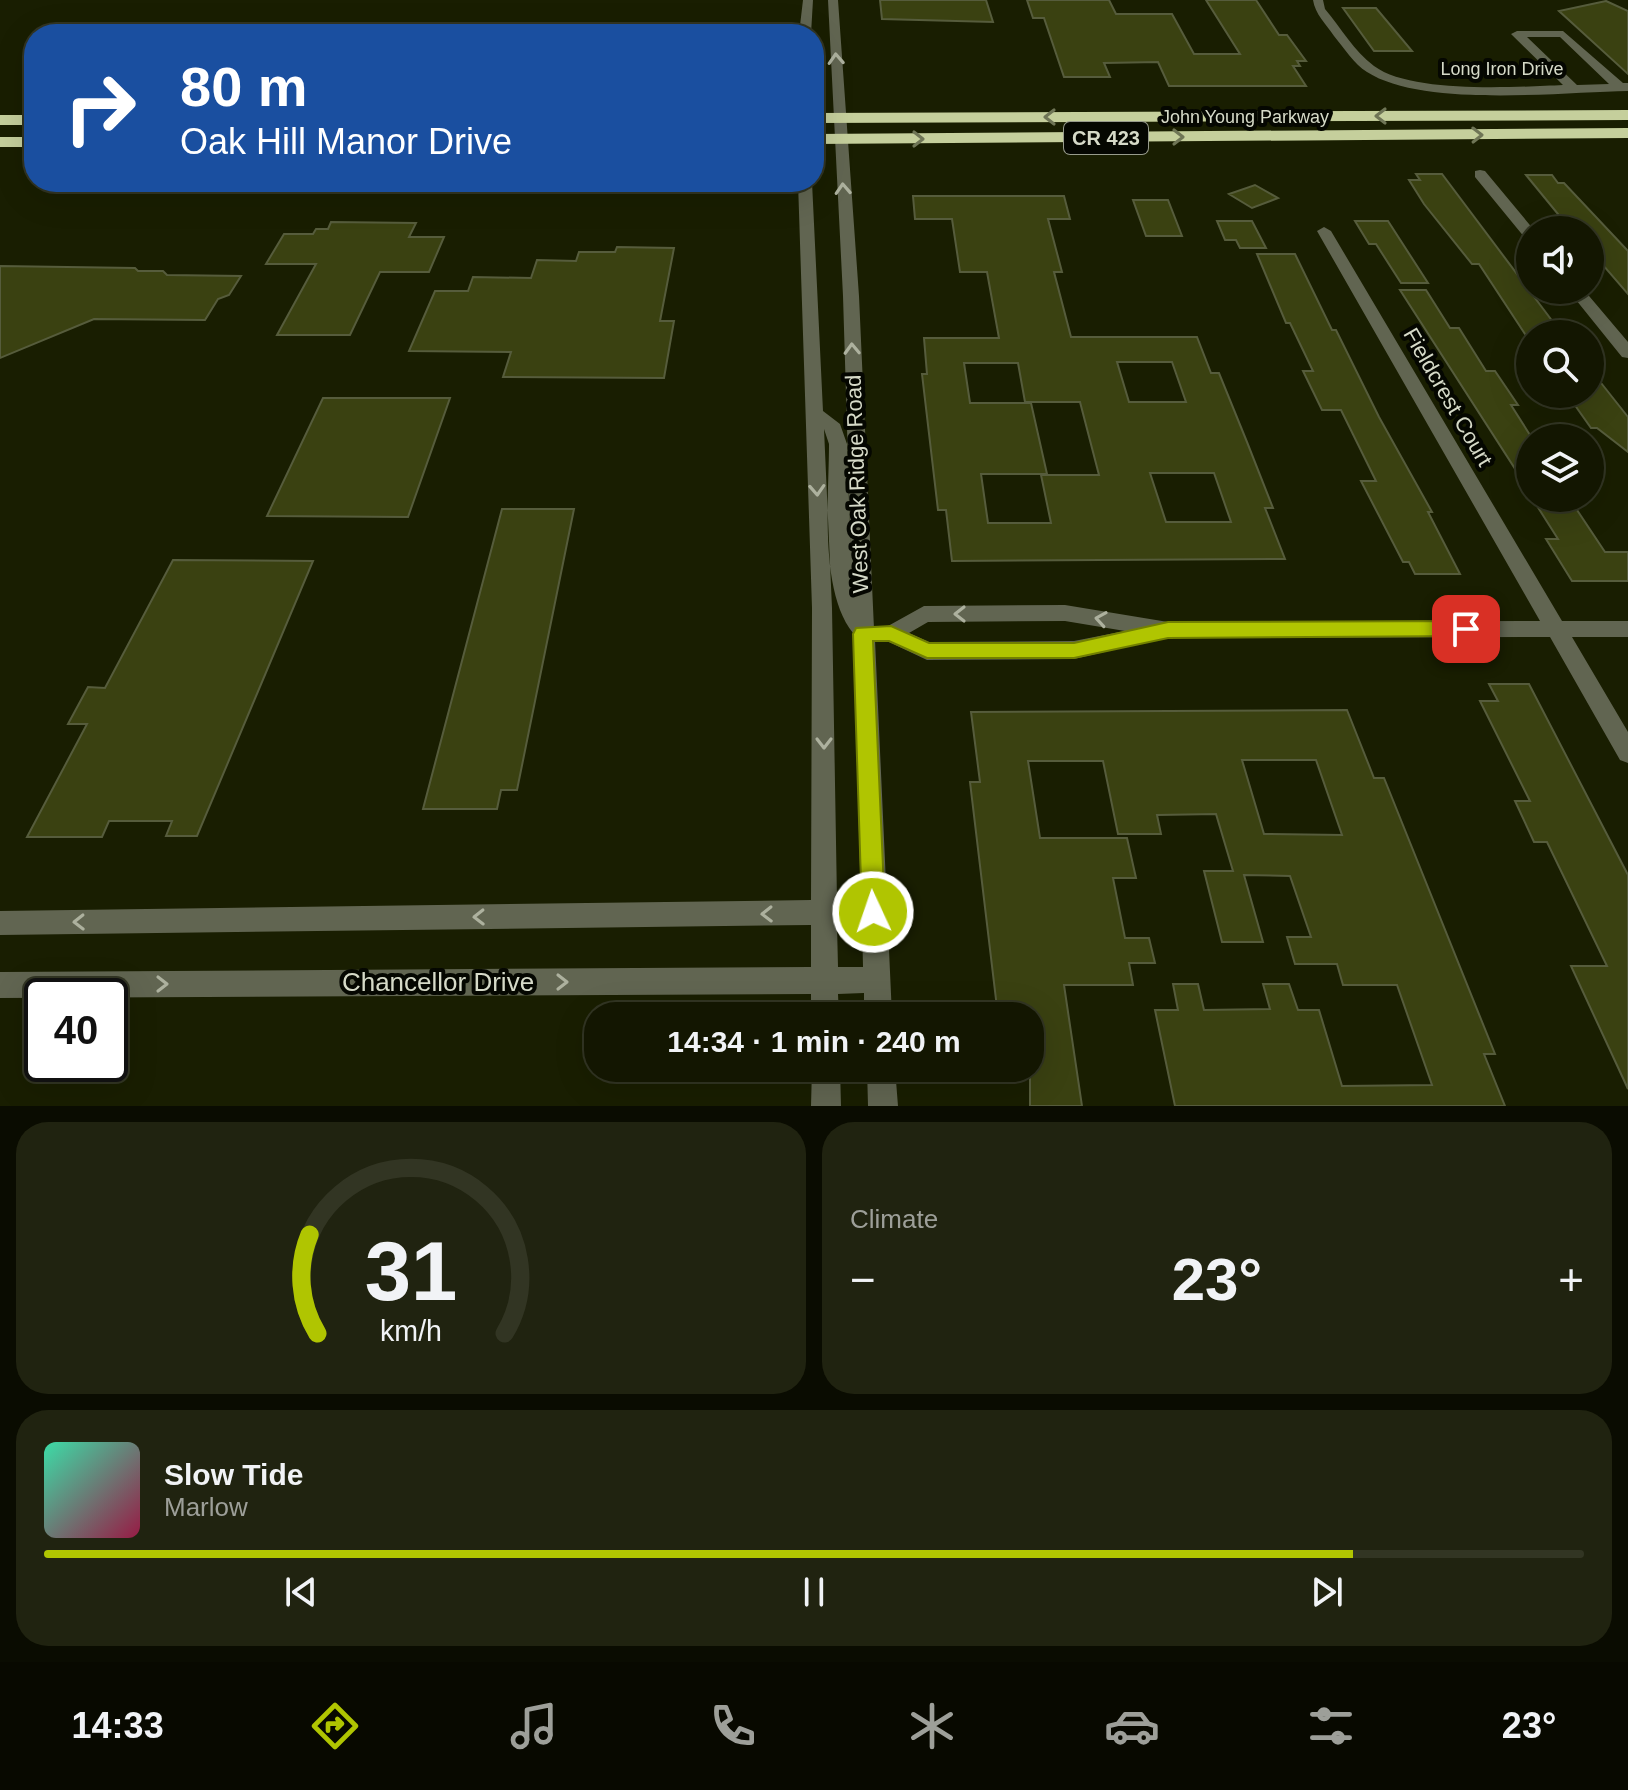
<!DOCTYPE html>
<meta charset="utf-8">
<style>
:root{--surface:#131601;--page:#202310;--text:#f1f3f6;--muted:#9d9f99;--line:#323523;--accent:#b0c501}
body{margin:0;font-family:Helvetica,sans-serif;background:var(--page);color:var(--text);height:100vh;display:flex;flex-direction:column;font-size:30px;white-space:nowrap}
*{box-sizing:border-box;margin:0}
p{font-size:26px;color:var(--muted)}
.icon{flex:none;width:44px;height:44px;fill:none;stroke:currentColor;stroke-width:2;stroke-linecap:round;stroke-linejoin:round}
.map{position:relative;height:1106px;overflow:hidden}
.details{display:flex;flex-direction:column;gap:16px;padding:16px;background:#0a0c01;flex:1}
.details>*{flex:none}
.top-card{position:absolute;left:24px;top:24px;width:800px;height:168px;border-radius:32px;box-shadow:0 8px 32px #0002,0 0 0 2px var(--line);background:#1a4fa0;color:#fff;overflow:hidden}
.fabs{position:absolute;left:1516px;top:216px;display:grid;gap:16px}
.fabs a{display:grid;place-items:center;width:88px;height:88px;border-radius:50%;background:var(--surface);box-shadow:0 8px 32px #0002,0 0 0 2px var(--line);font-size:40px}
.speed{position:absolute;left:24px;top:978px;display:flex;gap:16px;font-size:40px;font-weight:700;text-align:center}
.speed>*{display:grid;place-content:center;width:104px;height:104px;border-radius:50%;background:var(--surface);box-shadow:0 8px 32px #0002,0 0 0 2px var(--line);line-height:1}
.speed .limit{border:4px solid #111;border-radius:12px;background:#fff;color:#111}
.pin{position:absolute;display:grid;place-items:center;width:68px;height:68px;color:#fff;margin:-34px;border-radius:16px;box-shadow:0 4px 12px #0006}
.me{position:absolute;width:88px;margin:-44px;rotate:357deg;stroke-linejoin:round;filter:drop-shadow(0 0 6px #0008)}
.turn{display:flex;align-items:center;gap:28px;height:168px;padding:0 24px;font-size:36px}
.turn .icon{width:104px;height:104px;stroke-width:2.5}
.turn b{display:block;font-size:56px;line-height:68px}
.big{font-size:60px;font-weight:600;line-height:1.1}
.details .card{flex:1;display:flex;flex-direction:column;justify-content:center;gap:12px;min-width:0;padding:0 28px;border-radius:32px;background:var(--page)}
.details .dial{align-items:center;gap:0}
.dial svg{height:208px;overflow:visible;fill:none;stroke:var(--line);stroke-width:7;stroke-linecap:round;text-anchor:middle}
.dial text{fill:var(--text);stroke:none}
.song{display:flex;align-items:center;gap:24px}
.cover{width:96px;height:96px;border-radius:12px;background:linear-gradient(135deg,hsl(160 70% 55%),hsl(340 70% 35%))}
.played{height:8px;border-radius:4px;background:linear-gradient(90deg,var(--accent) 85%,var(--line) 85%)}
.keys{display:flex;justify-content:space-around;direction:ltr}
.heat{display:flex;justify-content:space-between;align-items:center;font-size:44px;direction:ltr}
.details .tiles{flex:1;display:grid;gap:16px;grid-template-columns:1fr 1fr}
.card:last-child{grid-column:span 2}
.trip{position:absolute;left:584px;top:1002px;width:460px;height:80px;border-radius:32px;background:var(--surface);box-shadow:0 8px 32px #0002,0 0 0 2px var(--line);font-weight:600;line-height:80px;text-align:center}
.tabs{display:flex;height:128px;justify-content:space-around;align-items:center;background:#080900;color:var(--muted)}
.tabs .icon{width:56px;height:56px}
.tabs .active{color:var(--accent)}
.tabs b{font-size:36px;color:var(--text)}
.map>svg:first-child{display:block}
.building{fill:#3a4111;stroke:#565c3c;stroke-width:2;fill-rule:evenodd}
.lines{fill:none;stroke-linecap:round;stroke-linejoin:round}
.minor{fill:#616551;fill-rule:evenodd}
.highway{fill:#c5cf9c;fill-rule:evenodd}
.oneway{stroke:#adb19e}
.oneway2{stroke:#6f7556}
.route{fill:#b0c501;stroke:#728001;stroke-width:2}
.labels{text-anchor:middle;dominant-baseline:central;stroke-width:8;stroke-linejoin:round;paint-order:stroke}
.far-street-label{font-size:18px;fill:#d6dac8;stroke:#050701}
.shield{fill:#050701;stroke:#979b8c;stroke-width:2}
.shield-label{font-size:20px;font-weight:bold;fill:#d6dac8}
.street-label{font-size:22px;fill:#d6dac8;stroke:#050701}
.near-street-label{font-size:26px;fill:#d6dac8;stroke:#050701}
</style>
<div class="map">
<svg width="1628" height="1106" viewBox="0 0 1628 1106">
<rect width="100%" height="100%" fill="#191e01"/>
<path class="building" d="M880,0H986L993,22L882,19Z
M1027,0H1109L1116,14H1172L1194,54H1240L1206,0H1256L1279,35H1287L1306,61H1297L1300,66H1293L1306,86H1169L1158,62L1104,63L1110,77H1064L1044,18H1033Z
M1606,1L1628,11V74L1559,11Z
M1343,8H1376L1412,51H1374Z
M1416,174H1442L1562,334H1525L1479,264H1472L1424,204L1409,180H1420Z
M1526,175H1552L1558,183H1564L1628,251V294L1590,250V230H1571Z
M1255,185L1278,198L1252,208L1229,194Z
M913,196H1064L1070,219H1048L1062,272H1054L1071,337H1197L1211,373H1219L1247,442L1273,508H1265L1285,559L952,561L946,510H938L922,374H927L924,338H999L987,272H960L952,219H915ZM1117,362H1172L1186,402H1129ZM964,363H1018L1025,402H1080L1099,475H1041L1051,523H988L981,474H1047L1031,403H970ZM1150,473H1214L1231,522H1166Z
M1133,200H1168L1182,236H1146Z
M1217,221H1252L1266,248H1240L1236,240H1225Z
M1355,221H1388L1428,283H1401L1376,244H1369Z
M331,222L416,223L409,237H444L429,272H380L350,335H277L316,264H266L284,234H313L316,229H328Z
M617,247L674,248L660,321H674L664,378L503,377L511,352L409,351L435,291H468L473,277L531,278L537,260L576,261L579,252H615Z
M1257,254H1295L1332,330H1336L1379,417L1432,512H1428L1460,574H1415L1409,562H1403L1361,481H1376L1341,410H1322L1303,371H1313L1290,323H1286Z
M0,266L135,268L138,271H163L167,275L241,276L229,295L218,299L205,320L94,319L0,358Z
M1400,290H1426L1450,328H1459L1486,371H1495L1518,405H1511L1530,435V492Z
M1590,369L1628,417V452L1597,428H1591L1567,394H1590Z
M323,398H450L408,517L267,516Z
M1532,498H1569L1605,552H1628V581H1572L1546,539H1558Z
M502,509H574L517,790H501L497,809H423Z
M173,560L313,561L197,836H166L172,821H109L102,837H27L87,724H68L88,687L105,688Z
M1489,684H1529L1628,875V1089L1571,966H1607L1547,842H1534L1515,801H1530L1480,701H1498Z
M1347,710L1374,778H1384L1495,1054H1484L1505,1106H1175L1155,1010H1178L1173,984H1198L1204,1010L1270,1009L1263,984H1289L1298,1010H1319L1342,1086L1432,1085L1397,985H1343L1337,964H1295L1287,937H1311L1290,876L1244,875L1263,942H1222L1204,871H1233L1216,814L1157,815L1161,834H1118L1103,761H1028L1040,838H1127L1136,878H1113L1125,938H1149L1155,963H1129L1133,985H1064L1082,1106H1030V1016H998L970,782H980L971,712ZM1242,760H1316L1342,835L1264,834Z"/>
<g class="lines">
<path class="minor" d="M803,0H813L811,34H799Z
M828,0H838L859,296L874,629L888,626L924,606L1065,605L1168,622L1540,621L1317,231L1324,227L1331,231L1562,621H1628V637H1572L1628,732V763L1620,760L1550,637L1165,638L1074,659L927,660L889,642L875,640L892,1016H864V993L838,994L839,1016H811V994L0,998V972L811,967V925L0,935V911L811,900L812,608L798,182H812L823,411L840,424L847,444L851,559L843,296ZM824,429L829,444C829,497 819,591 853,633L861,900H837L832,608ZM1065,621L1125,631L1074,641L929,642L909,633L928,622ZM862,924L863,967H838L837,925Z
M1313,0H1323L1325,9C1341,28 1354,51 1374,66C1412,94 1516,87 1563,85L1511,34L1517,31H1563L1623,83H1628V91C1562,92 1423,108 1367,72C1354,64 1344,48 1334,36C1326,24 1315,14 1313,0ZM1527,37H1560L1609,84L1577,85Z
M1480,170L1485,171L1534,230H1530V239L1525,238L1475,177V171Z
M1568,290H1584L1628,342V358L1622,357Z
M812,1068H840L841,1106H811Z
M867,1068H895L898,1106H868Z"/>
<path class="highway" d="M1628,110V120L814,123V113Z
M0,115H34V125H0Z
M1628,128V138L814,144V134Z
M0,137H34V147H0Z"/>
</g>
<defs><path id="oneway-chevron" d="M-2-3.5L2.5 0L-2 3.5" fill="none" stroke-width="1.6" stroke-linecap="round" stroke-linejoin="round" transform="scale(2)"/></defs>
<g class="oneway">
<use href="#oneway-chevron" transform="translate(836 59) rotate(-93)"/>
<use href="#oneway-chevron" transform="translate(843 189) rotate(-93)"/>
<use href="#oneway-chevron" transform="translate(852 349) rotate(-92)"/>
<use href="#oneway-chevron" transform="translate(817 490) rotate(87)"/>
<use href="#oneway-chevron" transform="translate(960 614) rotate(180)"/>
<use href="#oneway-chevron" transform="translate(1101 619) rotate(-171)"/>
<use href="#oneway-chevron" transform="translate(824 743) rotate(90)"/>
<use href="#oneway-chevron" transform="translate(767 914) rotate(179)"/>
<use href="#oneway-chevron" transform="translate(479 917) rotate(179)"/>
<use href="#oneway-chevron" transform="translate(79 922) rotate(179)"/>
<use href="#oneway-chevron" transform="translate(562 982)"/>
<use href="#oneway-chevron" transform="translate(162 984)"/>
</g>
<g class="oneway2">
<use href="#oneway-chevron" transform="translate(1381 116) rotate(180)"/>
<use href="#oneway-chevron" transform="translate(1050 117) rotate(180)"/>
<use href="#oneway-chevron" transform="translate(1477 135) rotate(-1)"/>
<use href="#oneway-chevron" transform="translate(1178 137)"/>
<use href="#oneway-chevron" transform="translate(918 139)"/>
</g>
<path class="route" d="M1466,621L1473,623L1476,629L1473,634L1466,636L1168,638L1074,658H927L889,641H873L885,912L882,920L873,923L865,920L862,912L853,634L856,628L891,626L929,643H1074L1168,622Z"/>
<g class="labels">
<g class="far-street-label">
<text x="1502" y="69">Long Iron Drive</text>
<text x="1245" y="117">John Young Parkway</text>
</g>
<rect class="shield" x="1064" y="122" width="84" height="32" rx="6"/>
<g class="shield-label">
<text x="1106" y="138">CR 423</text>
</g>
<g class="street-label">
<text transform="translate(1448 397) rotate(60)">Fieldcrest Court</text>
<text transform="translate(857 484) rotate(-92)">West Oak Ridge Road</text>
</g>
<g class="near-street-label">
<text x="438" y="982">Chancellor Drive</text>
</g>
</g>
</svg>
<div class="fabs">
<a><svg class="icon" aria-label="sound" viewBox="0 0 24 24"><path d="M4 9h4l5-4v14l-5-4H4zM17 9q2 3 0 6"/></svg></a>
<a><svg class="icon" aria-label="search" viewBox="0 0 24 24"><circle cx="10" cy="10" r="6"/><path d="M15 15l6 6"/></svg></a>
<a><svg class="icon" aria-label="layers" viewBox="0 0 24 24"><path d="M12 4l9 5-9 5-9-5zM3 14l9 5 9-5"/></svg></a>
</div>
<div class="speed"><div class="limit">40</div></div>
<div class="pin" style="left:1466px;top:629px;background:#d93025"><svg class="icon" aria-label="arrive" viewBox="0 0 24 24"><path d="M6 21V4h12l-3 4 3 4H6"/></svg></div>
<svg class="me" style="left:873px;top:912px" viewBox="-20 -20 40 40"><circle r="17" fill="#b0c501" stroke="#fff" stroke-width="3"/><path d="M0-11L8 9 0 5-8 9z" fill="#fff"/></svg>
<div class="trip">14:34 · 1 min · 240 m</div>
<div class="top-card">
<div class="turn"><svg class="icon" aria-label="right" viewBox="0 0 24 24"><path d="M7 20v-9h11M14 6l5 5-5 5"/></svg><div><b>80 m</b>Oak Hill Manor Drive</div></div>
</div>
</div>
<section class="details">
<div class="tiles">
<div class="card dial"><svg viewBox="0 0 100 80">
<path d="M14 69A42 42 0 1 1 86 69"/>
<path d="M14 69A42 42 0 0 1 11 31" stroke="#b0c501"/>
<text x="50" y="56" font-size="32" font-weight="700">31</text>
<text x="50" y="72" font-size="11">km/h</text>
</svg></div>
<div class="card"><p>Climate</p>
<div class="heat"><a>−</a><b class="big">23°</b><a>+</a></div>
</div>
<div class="card">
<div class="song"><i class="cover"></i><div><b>Slow Tide</b><p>Marlow</p></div></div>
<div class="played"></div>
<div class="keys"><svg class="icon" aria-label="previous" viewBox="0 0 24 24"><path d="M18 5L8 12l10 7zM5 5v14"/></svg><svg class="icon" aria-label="pause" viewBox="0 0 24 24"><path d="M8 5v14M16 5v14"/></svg><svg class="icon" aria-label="next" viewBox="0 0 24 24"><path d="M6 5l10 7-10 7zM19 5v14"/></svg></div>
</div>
</div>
</section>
<nav class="tabs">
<b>14:33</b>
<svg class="icon active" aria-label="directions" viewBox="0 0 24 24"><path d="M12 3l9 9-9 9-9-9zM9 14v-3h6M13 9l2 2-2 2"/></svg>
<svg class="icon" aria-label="music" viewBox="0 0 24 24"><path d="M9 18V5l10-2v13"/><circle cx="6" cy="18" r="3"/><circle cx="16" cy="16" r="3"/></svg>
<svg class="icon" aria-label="phone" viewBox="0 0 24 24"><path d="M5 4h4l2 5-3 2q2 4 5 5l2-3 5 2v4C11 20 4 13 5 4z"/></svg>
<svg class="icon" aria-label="climate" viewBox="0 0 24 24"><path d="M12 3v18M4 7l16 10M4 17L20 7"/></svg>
<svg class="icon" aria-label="car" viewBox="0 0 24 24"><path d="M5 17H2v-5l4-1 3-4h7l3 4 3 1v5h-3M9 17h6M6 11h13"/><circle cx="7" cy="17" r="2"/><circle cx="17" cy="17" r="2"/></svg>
<svg class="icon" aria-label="filters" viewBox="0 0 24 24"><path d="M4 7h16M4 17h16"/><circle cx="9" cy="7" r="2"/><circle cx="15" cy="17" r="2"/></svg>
<b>23°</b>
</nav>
